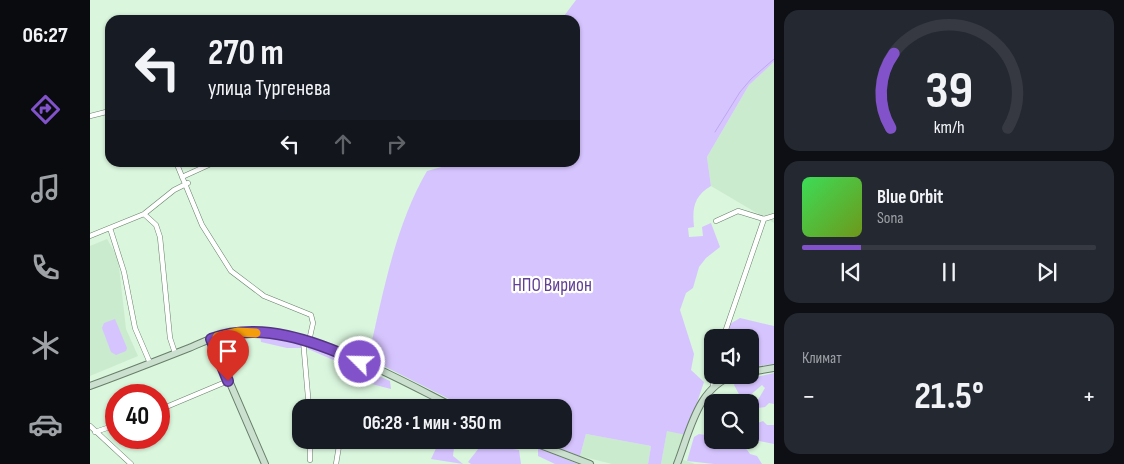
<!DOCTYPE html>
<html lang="ru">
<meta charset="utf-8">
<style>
:root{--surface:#171b24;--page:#242831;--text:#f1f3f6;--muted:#9ea1a6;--line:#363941;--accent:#8252ca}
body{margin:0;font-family:"Sofia Sans Condensed",sans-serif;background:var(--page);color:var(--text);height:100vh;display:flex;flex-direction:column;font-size:19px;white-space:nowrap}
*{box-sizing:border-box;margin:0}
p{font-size:16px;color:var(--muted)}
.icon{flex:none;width:28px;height:28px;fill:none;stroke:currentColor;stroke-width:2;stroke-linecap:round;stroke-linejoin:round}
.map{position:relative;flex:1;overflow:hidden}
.side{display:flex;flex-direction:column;gap:10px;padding:10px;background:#0d0f14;width:350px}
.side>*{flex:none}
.guide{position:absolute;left:15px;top:15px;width:475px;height:152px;border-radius:15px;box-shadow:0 1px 4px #0004;background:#171b24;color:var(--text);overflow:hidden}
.fabs{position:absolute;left:614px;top:329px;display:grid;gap:10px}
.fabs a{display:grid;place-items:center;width:55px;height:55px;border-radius:10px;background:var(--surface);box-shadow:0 1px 4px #0004;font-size:25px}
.speed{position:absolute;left:15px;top:384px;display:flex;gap:10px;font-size:25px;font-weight:700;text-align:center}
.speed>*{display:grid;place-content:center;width:65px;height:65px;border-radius:50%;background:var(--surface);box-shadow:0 1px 4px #0004;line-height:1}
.speed .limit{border:8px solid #d22;background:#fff;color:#111}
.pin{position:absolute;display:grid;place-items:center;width:42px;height:42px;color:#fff;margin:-51px -21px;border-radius:50% 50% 50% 0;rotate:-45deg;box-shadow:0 0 5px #0007}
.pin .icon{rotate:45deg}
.me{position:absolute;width:55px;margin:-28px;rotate:293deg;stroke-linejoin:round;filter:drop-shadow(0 0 4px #0008)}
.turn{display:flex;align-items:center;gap:18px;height:105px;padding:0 20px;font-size:22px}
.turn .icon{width:65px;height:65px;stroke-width:2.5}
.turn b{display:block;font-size:35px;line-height:42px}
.lanes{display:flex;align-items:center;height:48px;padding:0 20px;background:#0003;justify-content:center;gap:25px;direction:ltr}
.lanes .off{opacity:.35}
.big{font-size:38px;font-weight:700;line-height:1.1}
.side .tile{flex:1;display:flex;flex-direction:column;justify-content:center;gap:8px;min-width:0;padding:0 18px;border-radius:15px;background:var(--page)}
.side .dial{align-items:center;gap:0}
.dial svg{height:130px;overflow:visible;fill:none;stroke:var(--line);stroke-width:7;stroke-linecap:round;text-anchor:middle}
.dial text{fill:var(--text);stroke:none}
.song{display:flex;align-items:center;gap:15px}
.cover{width:60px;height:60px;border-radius:8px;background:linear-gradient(135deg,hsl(130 70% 55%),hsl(80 70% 35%))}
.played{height:5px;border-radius:2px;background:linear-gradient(90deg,var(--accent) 20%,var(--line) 20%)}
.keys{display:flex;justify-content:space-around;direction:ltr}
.heat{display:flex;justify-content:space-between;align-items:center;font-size:28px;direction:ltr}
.trip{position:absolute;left:202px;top:399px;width:280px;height:50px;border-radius:15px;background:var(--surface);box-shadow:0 1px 4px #0004;font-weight:700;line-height:50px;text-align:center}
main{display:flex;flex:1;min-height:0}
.tabs{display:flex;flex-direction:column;width:90px;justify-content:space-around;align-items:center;background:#090b0e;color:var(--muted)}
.tabs .icon{width:35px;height:35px}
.tabs .current{color:var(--accent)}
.tabs b{font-size:22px;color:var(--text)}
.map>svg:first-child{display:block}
.built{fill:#caebcd}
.green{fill:#d6c4ff}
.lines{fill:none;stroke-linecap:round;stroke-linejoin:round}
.stream{stroke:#bea8ef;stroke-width:1}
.street-casing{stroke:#677f69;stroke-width:5.5}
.secondary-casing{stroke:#677f69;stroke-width:8}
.street{stroke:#fff;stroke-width:4.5}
.secondary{stroke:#cbe0cf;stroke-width:6}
.route-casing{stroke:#543583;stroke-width:12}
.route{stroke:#8252ca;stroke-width:9}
.slow{stroke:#f59e0b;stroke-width:9}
.labels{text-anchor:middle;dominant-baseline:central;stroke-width:4.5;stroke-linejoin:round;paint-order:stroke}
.park-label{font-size:19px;fill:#614094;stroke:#fff}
</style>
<main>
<nav class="tabs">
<b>06:27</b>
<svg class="icon current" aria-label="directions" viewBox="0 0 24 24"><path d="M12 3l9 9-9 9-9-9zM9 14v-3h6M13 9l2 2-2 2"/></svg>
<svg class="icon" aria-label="music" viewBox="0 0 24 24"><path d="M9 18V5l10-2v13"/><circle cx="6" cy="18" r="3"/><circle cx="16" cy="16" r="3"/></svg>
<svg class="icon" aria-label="phone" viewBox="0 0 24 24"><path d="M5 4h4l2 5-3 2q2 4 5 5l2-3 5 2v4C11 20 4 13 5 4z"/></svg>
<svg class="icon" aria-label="climate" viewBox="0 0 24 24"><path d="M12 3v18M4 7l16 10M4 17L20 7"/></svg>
<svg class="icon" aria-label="car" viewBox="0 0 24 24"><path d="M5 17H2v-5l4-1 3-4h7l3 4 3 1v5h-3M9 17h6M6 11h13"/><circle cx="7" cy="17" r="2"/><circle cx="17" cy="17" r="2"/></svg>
</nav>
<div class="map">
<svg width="684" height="464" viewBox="0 0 684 464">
<rect width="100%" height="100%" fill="#daf6dd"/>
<path class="built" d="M684,62V223L621,186L617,157L659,85Z
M17,239L28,258L36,329L48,356L0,376V246Z
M577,430L596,435L588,458L605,464H571Z
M496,434L561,446L558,464H522L490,456Z"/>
<path class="green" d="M486,0H684V62L659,85L617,157L621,186C604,196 602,208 604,227L598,228L599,237L613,236L612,227L621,223L630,247L616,258L609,267L603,288L596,293L590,310L604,354L601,370L614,382L596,435L577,431L571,464H558L561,446L496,434L490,456L448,440H474V408L375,407L278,358C293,295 304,228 337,171L366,163L485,162V20H471Z
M650,318L684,326V364L660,367V338H635L640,324Z
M25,319L37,348L36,351L26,355L21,352L12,328L14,323Z
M170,336L211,341L212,348H197L171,342Z
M218,343L253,356L264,363L262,368L218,349Z
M274,369L300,381L301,389L274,382Z
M684,373V404L679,403L675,407L667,408L666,403L675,388L672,385L658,397L650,396L644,385L645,382Z
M673,421L677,425H684V444L660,439V426Z
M609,434L622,436V440C636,440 653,441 660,454L667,456L672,464H624L597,461L604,437Z
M350,440H365L363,456L373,464L341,459Z
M392,444L429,450L431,464H381L378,462Z
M448,448L488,464H465L448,456Z"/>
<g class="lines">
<path class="stream" d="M625,132L650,92L661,79L684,59"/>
<defs>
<path id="street" d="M0,116L20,111
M86,162L112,225L141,271L174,296L221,315L223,323L219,341
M92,177L125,162
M54,214L66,225L70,237L80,338L85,353
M626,221L648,211L674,219L684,216
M20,228L34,272L45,328L60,363
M0,236L54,214L84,190L98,183
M633,338L674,219
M213,339L219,408
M622,367L623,386
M69,410L138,381
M0,426L41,464
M5,432L26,425
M220,460V440
M246,464L250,440"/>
<path id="secondary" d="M121,339L175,464
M660,372L684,368
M0,386C33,374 66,361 99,348C113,342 127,335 142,333C209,321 306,378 366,408
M437,440L500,464
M587,464C600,431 608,385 646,375"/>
</defs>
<use href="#street" class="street-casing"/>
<use href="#secondary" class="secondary-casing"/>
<use href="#street" class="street"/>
<use href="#secondary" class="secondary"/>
</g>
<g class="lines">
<defs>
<path id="route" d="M138,381L121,339C170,321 225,341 270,362"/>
</defs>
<use href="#route" class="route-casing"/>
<use href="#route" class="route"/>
<path class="slow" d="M127,337L148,332L166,333"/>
</g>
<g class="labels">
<g class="park-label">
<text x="462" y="285">НПО Вирион</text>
</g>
</g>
</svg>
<div class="fabs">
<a><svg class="icon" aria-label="sound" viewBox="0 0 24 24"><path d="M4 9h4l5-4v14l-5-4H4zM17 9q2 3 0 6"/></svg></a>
<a><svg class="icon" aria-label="search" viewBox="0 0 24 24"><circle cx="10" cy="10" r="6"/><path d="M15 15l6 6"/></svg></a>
</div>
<div class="speed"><div class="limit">40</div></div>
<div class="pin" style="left:138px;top:381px;background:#d93025"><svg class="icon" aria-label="arrive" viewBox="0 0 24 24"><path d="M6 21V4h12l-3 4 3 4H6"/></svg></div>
<svg class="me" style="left:270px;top:362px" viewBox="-20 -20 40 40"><circle r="17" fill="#8252ca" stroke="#fff" stroke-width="3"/><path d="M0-11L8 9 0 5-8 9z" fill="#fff"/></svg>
<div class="trip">06:28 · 1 мин · 350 m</div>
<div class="guide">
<div class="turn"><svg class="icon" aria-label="left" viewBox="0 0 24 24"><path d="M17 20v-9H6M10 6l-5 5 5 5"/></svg><div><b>270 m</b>улица Тургенева</div></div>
<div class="lanes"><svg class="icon" aria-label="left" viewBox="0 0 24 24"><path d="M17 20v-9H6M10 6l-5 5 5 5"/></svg><svg class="icon off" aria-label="ahead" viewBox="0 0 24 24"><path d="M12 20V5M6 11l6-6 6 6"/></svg><svg class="icon off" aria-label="right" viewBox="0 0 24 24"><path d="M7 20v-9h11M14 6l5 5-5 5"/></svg></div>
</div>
</div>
<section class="side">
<div class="tile dial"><svg viewBox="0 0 100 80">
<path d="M14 69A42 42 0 1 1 86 69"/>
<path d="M14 69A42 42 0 0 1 16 23" stroke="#8252ca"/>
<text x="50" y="56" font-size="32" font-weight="700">39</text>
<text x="50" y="72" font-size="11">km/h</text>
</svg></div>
<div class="tile">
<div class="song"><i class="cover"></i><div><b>Blue Orbit</b><p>Sona</p></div></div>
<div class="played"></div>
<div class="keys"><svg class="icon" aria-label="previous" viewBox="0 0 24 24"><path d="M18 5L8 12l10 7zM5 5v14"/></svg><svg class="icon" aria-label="pause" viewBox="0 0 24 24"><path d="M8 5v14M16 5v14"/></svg><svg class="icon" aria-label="next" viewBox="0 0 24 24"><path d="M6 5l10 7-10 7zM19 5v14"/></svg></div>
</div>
<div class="tile"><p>Климат</p>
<div class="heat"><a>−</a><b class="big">21.5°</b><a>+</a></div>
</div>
</section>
</main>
